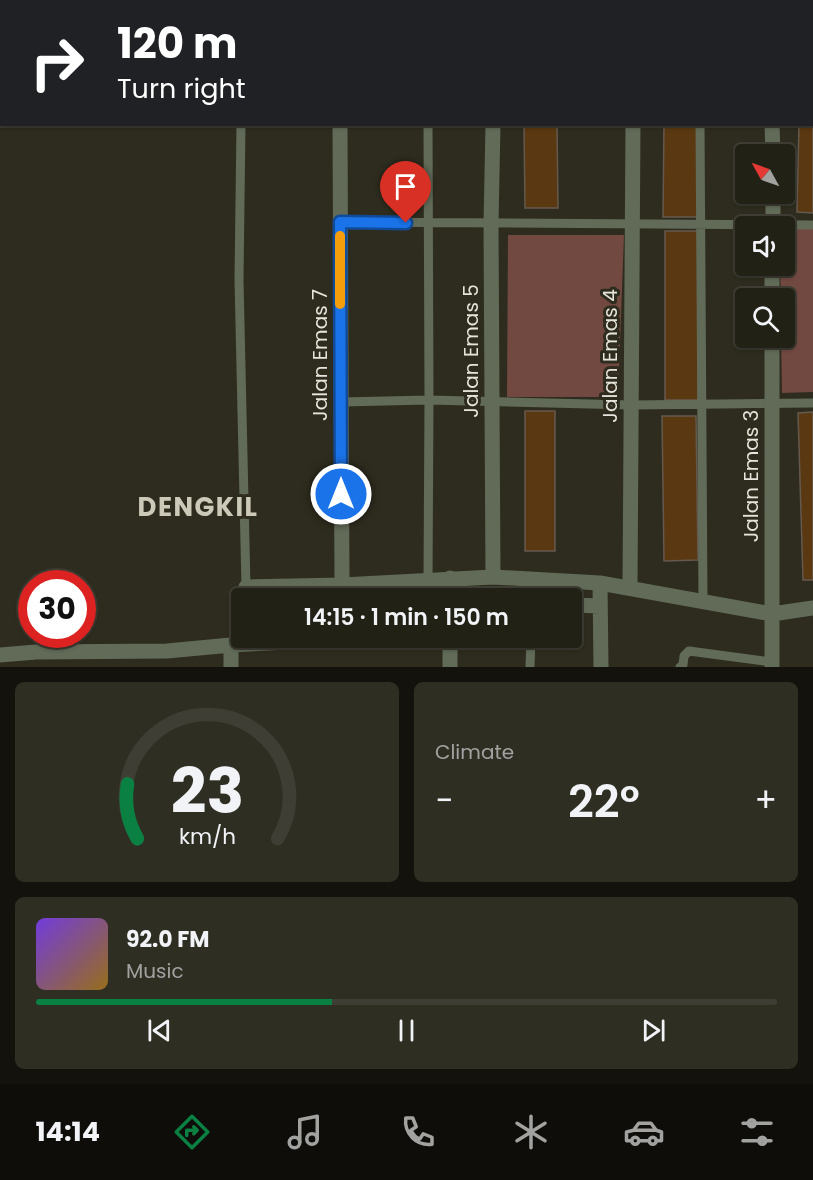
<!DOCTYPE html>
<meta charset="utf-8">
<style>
:root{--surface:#222116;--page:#2e2e23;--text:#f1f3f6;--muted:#a2a3a1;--line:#3f3e35;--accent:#0b8043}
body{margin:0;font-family:Poppins,sans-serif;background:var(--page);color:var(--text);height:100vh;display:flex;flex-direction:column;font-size:22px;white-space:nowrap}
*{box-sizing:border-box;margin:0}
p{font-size:20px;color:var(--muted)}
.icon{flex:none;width:33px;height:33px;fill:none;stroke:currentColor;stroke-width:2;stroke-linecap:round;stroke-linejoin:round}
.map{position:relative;height:667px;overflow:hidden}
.details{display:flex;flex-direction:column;gap:15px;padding:15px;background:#13120c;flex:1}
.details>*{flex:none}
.guide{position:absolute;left:0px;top:0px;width:813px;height:126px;box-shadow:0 2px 4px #0004,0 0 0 2px var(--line);background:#202124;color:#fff;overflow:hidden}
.needle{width:39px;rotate:310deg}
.buttons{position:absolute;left:735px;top:144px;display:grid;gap:12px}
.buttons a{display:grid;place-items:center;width:60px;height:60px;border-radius:6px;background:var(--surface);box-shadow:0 2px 4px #0004,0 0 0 2px var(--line);font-size:30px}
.speed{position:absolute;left:18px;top:570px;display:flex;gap:12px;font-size:30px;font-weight:700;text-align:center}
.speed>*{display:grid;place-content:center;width:78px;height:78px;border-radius:50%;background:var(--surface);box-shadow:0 2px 4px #0004,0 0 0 2px var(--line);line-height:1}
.speed .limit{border:9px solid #d22;background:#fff;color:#111}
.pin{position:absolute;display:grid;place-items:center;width:51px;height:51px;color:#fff;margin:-62px -26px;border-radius:50% 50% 50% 0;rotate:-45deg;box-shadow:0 0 6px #0007}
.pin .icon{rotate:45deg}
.me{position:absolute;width:66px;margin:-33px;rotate:0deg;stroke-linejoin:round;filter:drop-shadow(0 0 4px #0008)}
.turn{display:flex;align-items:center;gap:21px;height:126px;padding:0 18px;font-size:27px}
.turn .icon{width:78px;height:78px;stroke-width:2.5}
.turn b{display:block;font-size:42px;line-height:51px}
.big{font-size:45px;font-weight:600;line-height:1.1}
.details .card{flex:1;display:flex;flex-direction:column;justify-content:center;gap:9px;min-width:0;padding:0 21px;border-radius:9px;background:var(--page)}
.details .dial{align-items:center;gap:0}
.dial svg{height:156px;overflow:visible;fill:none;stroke:var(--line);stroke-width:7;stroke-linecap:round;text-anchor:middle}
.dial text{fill:var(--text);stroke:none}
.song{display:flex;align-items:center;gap:18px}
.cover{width:72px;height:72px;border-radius:9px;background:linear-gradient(135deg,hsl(260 70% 55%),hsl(40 70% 35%))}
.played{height:6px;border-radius:3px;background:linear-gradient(90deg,var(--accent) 40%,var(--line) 40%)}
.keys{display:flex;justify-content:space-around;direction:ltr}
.heat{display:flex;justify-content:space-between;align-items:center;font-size:33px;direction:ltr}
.details .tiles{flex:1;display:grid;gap:15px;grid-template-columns:1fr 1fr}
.card:last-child{grid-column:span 2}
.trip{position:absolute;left:231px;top:588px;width:351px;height:60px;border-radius:6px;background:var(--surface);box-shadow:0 2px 4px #0004,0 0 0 2px var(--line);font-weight:600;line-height:60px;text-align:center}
.tabs{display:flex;height:96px;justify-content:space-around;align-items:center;background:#0e0d09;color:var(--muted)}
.tabs .icon{width:42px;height:42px}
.tabs .active{color:var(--accent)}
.tabs b{font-size:27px;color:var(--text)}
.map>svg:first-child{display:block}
.green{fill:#714940}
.building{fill:#5a3811;stroke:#65594e;stroke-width:1.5}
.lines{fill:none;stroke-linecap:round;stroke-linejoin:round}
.lane{stroke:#616b58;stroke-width:9}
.street{stroke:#616b58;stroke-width:15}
.route-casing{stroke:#114b97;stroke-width:15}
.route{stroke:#1a73e8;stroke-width:10}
.slow{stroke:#f59e0b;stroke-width:10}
.labels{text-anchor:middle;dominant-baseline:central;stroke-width:6;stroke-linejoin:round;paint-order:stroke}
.street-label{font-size:20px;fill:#e6e4db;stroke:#2e2c1e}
.district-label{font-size:26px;font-weight:bold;letter-spacing:1.5px;fill:#ccc9b8;stroke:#2e2c1e}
</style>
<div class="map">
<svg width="813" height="667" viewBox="0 0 813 667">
<rect width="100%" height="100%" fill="#2e2c1e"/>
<path class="green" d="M785,228H813V392L782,393L781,338H784V298H781L780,266H784Z
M508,235H624L618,397H507Z"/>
<path class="building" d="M812,21H813V213L797,212L799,124H812Z
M524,124H557L558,208H525Z
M664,124H698V217H663Z
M665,231H699L698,400H665Z
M525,411H555V551H525Z
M813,412V580H803L798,413Z
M662,416H696L698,560L664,561Z"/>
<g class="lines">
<path class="lane" d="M700,0V2
M241,124L239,280L246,587
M700,124L703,601
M340,222L813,225
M341,402L429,400L631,405L813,403
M428,580L429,400L428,124
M530,667L531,638
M680,667L683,665L684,656L689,651L772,662"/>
<path class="street" d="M772,0V2
M339,2V0
M430,2L458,0
M494,2V0
M633,2V0
M0,22H2
M340,124L342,585
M493,124L491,224L493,577
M772,124L773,154
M773,194V226
M772,266V298
M450,578V598
M600,583L601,667
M246,587L342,585L493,577L600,583L772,614L813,608
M630,588L633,124
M572,605L600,606
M0,655L36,652L167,651L231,645L366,638
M231,667V645
M450,667V638
M772,667V338"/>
</g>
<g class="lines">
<defs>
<path id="route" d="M341,494L340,222L406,223"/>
</defs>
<use href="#route" class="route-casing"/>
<use href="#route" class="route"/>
<path class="slow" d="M340,236V304"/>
</g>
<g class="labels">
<g class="street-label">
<text transform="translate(471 351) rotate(-90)">Jalan Emas 5</text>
<text transform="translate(320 355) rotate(-90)">Jalan Emas 7</text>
<text transform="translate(610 356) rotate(-90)">Jalan Emas 4</text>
<text transform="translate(751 476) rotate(-90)">Jalan Emas 3</text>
</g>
<g class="district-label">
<text x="198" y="507">DENGKIL</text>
</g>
</g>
</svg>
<div class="buttons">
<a><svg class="needle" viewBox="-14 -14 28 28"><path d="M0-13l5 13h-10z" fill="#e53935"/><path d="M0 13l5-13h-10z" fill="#a2a3a1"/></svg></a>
<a><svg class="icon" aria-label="sound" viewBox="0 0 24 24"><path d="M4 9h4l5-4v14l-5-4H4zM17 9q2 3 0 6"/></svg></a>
<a><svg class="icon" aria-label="search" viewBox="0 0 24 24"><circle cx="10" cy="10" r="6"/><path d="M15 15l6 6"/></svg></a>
</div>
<div class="speed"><div class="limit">30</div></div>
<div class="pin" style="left:406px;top:223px;background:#d93025"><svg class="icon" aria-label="arrive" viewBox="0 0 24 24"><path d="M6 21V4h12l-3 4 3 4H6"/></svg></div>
<svg class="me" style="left:341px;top:494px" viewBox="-20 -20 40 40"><circle r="17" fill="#1a73e8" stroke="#fff" stroke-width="3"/><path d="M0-11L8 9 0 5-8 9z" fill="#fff"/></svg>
<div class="trip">14:15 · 1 min · 150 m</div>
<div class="guide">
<div class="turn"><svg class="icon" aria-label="right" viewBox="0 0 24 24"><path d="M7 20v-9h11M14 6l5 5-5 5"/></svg><div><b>120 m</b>Turn right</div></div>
</div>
</div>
<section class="details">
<div class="tiles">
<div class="card dial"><svg viewBox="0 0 100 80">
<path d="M14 69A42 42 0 1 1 86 69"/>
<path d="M14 69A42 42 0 0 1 9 41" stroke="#0b8043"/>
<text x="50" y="56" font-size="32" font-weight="700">23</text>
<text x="50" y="72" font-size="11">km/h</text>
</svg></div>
<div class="card"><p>Climate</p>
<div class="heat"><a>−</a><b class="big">22°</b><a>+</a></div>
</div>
<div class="card">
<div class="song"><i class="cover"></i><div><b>92.0 FM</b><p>Music</p></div></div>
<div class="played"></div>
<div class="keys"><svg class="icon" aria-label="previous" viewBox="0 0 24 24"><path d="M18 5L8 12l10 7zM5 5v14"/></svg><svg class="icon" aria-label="pause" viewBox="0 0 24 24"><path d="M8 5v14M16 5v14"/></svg><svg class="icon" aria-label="next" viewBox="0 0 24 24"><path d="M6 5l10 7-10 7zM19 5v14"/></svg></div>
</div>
</div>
</section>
<nav class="tabs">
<b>14:14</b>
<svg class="icon active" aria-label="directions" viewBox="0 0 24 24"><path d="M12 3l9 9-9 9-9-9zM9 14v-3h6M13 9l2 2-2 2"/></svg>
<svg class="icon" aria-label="music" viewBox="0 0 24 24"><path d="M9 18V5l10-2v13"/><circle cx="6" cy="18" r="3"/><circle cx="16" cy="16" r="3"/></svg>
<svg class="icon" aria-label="phone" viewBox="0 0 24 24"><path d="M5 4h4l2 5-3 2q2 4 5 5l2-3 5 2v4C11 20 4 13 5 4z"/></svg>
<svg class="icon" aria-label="climate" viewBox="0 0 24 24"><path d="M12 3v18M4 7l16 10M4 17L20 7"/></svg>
<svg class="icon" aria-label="car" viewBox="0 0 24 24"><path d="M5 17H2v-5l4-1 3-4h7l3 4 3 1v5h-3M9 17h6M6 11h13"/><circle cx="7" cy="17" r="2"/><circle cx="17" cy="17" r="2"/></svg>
<svg class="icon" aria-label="filters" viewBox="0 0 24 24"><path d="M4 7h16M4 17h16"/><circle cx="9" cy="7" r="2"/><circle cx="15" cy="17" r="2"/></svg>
</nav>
